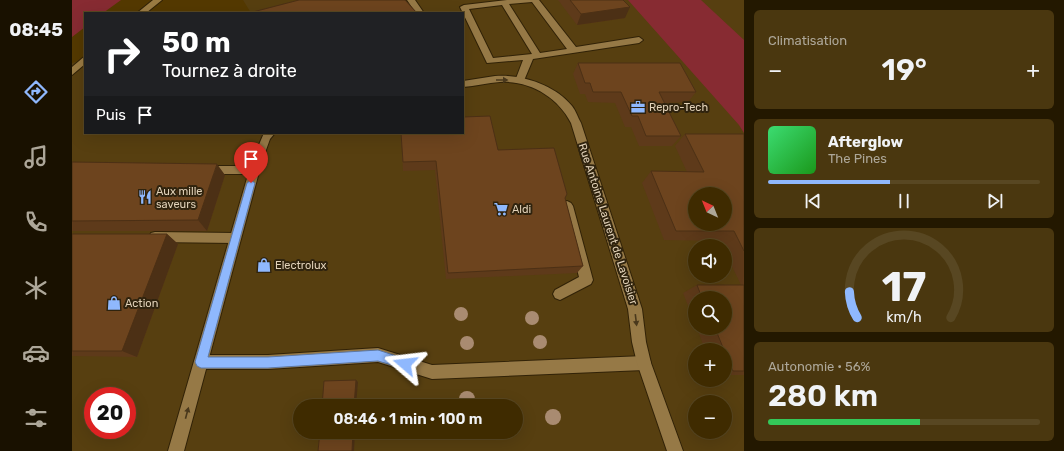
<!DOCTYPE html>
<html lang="fr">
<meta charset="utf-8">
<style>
:root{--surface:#3f2b00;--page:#4a370f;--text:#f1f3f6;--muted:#ada799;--line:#584722;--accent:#8fb8fd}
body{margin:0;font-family:Rubik,sans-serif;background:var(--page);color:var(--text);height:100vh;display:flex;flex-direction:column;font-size:15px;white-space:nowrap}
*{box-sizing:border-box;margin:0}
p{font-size:13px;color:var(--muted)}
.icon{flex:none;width:22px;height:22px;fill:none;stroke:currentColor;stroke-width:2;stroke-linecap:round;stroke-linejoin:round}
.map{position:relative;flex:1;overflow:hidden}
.drawer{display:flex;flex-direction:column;gap:10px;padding:10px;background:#231800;width:320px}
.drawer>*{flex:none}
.banner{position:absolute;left:12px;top:12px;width:380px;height:122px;border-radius:0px;box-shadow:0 4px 16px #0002,0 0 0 1px var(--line);background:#202124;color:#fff;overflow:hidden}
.needle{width:26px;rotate:317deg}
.buttons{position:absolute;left:616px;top:187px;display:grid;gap:8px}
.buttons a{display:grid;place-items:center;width:44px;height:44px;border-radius:50%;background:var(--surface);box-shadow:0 4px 16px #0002,0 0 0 1px var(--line);font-size:20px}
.speed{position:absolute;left:12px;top:387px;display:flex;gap:8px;font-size:20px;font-weight:700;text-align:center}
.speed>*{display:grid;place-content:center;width:52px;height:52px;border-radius:50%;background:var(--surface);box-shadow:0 4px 16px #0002,0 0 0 1px var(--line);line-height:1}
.speed .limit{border:6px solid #d22;background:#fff;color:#111}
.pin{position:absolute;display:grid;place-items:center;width:34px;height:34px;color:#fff;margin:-41px -17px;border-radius:50% 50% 50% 0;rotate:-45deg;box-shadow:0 0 4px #0007}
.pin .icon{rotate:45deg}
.me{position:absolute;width:44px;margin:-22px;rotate:287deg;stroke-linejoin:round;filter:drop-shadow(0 0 3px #0008)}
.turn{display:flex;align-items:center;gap:14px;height:84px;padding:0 12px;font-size:18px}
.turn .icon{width:52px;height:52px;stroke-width:2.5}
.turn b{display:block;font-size:28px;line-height:34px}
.then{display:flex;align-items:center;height:38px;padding:0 12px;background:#0003;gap:8px;font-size:15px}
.big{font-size:30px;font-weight:600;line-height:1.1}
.drawer .widget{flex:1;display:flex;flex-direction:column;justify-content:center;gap:6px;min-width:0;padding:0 14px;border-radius:6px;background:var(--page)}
.drawer .dial{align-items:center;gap:0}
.dial svg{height:104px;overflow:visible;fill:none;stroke:var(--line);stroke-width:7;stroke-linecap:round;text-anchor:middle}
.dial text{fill:var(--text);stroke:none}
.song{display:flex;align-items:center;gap:12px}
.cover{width:48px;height:48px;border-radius:6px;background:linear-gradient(135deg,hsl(140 70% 55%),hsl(120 70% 35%))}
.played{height:4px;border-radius:2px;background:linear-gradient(90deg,var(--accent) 45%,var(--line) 45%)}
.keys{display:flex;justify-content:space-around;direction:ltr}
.heat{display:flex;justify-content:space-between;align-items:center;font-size:22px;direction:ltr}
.charge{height:6px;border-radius:3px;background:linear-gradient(90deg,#34c759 56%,var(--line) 0)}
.trip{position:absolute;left:221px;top:399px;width:230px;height:40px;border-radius:20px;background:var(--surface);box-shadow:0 4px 16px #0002,0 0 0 1px var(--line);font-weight:600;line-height:40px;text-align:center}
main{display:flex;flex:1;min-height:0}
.menu{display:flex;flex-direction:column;width:72px;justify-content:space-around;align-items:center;background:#191100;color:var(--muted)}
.menu .icon{width:28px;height:28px}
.menu .current{color:var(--accent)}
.menu b{font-size:18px;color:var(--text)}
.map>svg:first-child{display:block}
.built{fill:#573f10;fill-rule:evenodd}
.green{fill:#872b32}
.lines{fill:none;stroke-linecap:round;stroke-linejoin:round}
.lane-casing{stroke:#312207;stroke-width:2}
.street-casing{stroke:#312207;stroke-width:2}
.secondary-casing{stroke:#312207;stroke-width:2}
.lane{fill:#967946;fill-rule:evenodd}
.street{fill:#967946;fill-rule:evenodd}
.secondary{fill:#9a7b43;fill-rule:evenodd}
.tree{fill:#a98b71}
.wall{fill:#5e3a1a}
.shaded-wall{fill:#4c3015}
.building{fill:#6d441e;stroke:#4c3015;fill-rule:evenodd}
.oneway{fill:#49381c}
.route{fill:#8fb8fd;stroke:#5d78a4}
.labels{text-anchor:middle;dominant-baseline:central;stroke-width:4;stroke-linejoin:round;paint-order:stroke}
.poi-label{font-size:11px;fill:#e2d2b9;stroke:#2f230e;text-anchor:start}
.street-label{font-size:11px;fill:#e2d2b9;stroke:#2f230e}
</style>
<main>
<nav class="menu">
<b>08:45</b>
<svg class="icon current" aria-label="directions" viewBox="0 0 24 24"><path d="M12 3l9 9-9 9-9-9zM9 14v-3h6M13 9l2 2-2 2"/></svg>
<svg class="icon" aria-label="music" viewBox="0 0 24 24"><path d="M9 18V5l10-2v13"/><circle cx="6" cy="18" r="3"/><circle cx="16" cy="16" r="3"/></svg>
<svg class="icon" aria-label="phone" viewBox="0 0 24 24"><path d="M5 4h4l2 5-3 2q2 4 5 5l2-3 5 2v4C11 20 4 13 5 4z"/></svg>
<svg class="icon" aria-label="climate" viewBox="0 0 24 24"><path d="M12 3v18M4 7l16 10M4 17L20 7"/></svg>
<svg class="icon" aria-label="car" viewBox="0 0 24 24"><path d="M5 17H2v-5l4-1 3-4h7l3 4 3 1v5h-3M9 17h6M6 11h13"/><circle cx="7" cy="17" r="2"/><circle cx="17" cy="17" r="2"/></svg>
<svg class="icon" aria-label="filters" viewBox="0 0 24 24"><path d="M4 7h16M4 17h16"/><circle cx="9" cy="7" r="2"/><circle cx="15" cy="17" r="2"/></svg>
</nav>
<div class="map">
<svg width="672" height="451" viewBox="0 0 672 451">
<rect width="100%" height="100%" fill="#543900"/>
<path class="built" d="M171,0H672V451H0V63L13,59V133H391V13H179ZM623,194H653V224H623ZM623,246H653V276H623ZM623,298H653V328H623ZM623,350H653V380H623ZM21,396H55V430H21ZM623,402H653V432H623ZM228,406H444V432H228Z"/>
<path class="green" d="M0,0H49L31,13H13V27L0,37Z
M556,0H629L672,40V133L667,125Z"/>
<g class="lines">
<defs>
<path id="lane" d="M335,0H343L352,13H344Z
M435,0H467L504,47L567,37L571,40L567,43L461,59L451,83H445L443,81L451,60L415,63L388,7L392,5ZM460,2L495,49L468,53L437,4ZM430,5L460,54L421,58L397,9Z
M134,166H183L188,170L183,174H134L129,170Z
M495,201L499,203L501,206L521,280L519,284L488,300L483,298L481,294L483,290L507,277L489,206L491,203Z
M83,232L163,233L167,234L169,238L167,242L163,243L83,242L79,241L77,237L79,233Z
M306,348L360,365L572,356L577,358L579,363L577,368L572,370L360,379L306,362L196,369H129L124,367L122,362L124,357L129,355H196Z"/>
<path id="street" d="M423,76C450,74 483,85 500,106C504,111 506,118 509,123L570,309L574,342L579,363L611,451H595L565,363L560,342L556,309L499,123C486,97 457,80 428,82C416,83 403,86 391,87V81Z
M192,133H203L198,139L190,161L112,451H96L180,161Z"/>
<path id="secondary" d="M81,0H90L74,13H65Z
M13,56V64L0,75V67Z"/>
</defs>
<use href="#lane" class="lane-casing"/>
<use href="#street" class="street-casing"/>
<use href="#secondary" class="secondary-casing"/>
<use href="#lane" class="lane"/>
<use href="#street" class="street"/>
<use href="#secondary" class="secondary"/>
</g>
<g class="tree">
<circle cx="389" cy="314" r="7"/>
<circle cx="460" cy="318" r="7"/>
<circle cx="468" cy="342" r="7"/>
<circle cx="395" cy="343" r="7"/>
<circle cx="395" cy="399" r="8"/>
<circle cx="481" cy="417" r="8"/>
</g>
<path class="wall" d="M486,0H551L553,18L505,25Z
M506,63L624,92L616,102L592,103L609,136L600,146H567L559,127H553L543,103L516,102L513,94H508L501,74Z
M329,133H391L426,150L493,198L511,266L505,273L374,279L363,170L331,171Z
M613,134H672V375H653V350H633L625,328H653V298H623V323L611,293L625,285H669L653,252V246H650L648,241L592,240L570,183L579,171L615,172L603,146Z
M0,162L153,175L135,231H0Z
M0,234H95L106,244L65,357L0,356Z"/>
<path class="shaded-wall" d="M558,7L553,18L505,25L509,14Z
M145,164L153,175L135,231L126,220Z
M95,234L106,244L65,357L50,351Z
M284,380L286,382L284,406H282Z
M281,432H283L282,451H280Z"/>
<path class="building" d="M227,0H333L345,13H177Z
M498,0H551L558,7L509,14Z
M506,63H608L624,92H587L609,136H574L566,116H560L549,92H521L518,83H513Z
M418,116L426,150L482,148L495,194L493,198L511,266L376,273L364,161L331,162L329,133H391V117Z
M613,134H672V251L662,231H604L579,171L632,172ZM623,194H653V224H623Z
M0,162L145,164L126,220L0,221Z
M0,234H95L50,351H0Z
M625,285H672V371H661L653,353V350H652L643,328H653V298H630Z
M284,380L282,406H250L252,381Z
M248,432H281L280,451H246Z"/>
<defs><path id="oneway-solid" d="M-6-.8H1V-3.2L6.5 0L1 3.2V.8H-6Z"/></defs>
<g class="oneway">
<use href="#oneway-solid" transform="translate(430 80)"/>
<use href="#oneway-solid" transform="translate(564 320) rotate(83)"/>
<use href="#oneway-solid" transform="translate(115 413) rotate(-75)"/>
</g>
<path class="route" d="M179,180L183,183L136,357H196L306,350L337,360L339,364L337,368L333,369L306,361L196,368H129L125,366L123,362L175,183Z"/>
<defs>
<symbol id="office-bare" viewBox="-9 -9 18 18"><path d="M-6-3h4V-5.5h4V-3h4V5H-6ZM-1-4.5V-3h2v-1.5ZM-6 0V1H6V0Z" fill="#8fb8fd" stroke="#2f230e" stroke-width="2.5" paint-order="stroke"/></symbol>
<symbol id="restaurant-bare" viewBox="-9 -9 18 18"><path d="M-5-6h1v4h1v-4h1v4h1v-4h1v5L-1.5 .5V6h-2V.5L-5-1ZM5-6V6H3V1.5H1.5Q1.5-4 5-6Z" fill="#8fb8fd" stroke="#2f230e" stroke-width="2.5" paint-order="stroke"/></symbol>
<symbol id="supermarket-bare" viewBox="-9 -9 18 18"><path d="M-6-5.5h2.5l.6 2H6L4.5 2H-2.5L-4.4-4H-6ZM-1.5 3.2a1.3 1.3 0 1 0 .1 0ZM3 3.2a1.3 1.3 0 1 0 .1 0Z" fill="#8fb8fd" stroke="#2f230e" stroke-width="2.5" paint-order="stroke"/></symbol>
<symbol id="shop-bare" viewBox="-9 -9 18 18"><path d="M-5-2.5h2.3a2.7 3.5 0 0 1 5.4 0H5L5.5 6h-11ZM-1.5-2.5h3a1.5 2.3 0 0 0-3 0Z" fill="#8fb8fd" stroke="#2f230e" stroke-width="2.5" paint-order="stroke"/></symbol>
</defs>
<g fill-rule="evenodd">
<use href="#office-bare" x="556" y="97" width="20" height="20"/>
<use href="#restaurant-bare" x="63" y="187" width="20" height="20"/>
<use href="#supermarket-bare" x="419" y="199" width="20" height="20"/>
<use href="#shop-bare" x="182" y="255" width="20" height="20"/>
<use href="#shop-bare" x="32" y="293" width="20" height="20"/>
</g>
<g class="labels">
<g class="poi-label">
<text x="577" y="107">Repro-Tech</text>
<text x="84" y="191">Aux mille<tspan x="84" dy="13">saveurs</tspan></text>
<text x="440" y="209">Aldi</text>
<text x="203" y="265">Electrolux</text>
<text x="53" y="303">Action</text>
</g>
<g class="street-label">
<text transform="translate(536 224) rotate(72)">Rue Antoine Laurent de Lavoisier</text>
</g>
</g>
</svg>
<div class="buttons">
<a><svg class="needle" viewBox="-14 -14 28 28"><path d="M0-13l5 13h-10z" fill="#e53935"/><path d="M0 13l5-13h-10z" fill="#ada799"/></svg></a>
<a><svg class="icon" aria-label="sound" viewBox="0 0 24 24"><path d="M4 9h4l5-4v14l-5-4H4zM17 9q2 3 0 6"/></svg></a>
<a><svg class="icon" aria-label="search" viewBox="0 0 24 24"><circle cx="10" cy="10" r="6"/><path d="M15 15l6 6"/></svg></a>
<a>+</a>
<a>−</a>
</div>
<div class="speed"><div class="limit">20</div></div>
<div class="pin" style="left:179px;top:183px;background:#d93025"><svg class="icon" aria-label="arrive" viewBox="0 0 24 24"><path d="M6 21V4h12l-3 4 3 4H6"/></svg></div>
<svg class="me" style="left:333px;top:364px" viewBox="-20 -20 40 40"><path d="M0-17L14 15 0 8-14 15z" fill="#8fb8fd" stroke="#fff" stroke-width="4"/></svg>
<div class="trip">08:46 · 1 min · 100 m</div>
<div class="banner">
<div class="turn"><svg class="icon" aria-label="right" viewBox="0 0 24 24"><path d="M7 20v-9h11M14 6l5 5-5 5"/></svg><div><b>50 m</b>Tournez à droite</div></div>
<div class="then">Puis<svg class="icon" aria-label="arrive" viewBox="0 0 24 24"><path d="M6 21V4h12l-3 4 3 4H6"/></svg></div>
</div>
</div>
<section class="drawer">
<div class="widget"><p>Climatisation</p>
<div class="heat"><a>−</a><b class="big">19°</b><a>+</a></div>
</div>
<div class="widget">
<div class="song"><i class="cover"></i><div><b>Afterglow</b><p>The Pines</p></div></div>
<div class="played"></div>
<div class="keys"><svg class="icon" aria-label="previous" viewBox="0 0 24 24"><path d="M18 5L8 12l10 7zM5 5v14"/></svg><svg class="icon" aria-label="pause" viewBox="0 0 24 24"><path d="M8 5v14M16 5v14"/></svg><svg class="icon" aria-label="next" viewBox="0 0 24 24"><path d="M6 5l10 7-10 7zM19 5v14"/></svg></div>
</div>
<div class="widget dial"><svg viewBox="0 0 100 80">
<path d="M14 69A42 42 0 1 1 86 69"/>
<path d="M14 69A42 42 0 0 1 8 49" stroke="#8fb8fd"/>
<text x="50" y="56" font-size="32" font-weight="700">17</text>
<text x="50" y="72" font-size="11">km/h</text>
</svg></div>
<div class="widget"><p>Autonomie · 56%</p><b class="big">280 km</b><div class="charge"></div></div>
</section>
</main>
